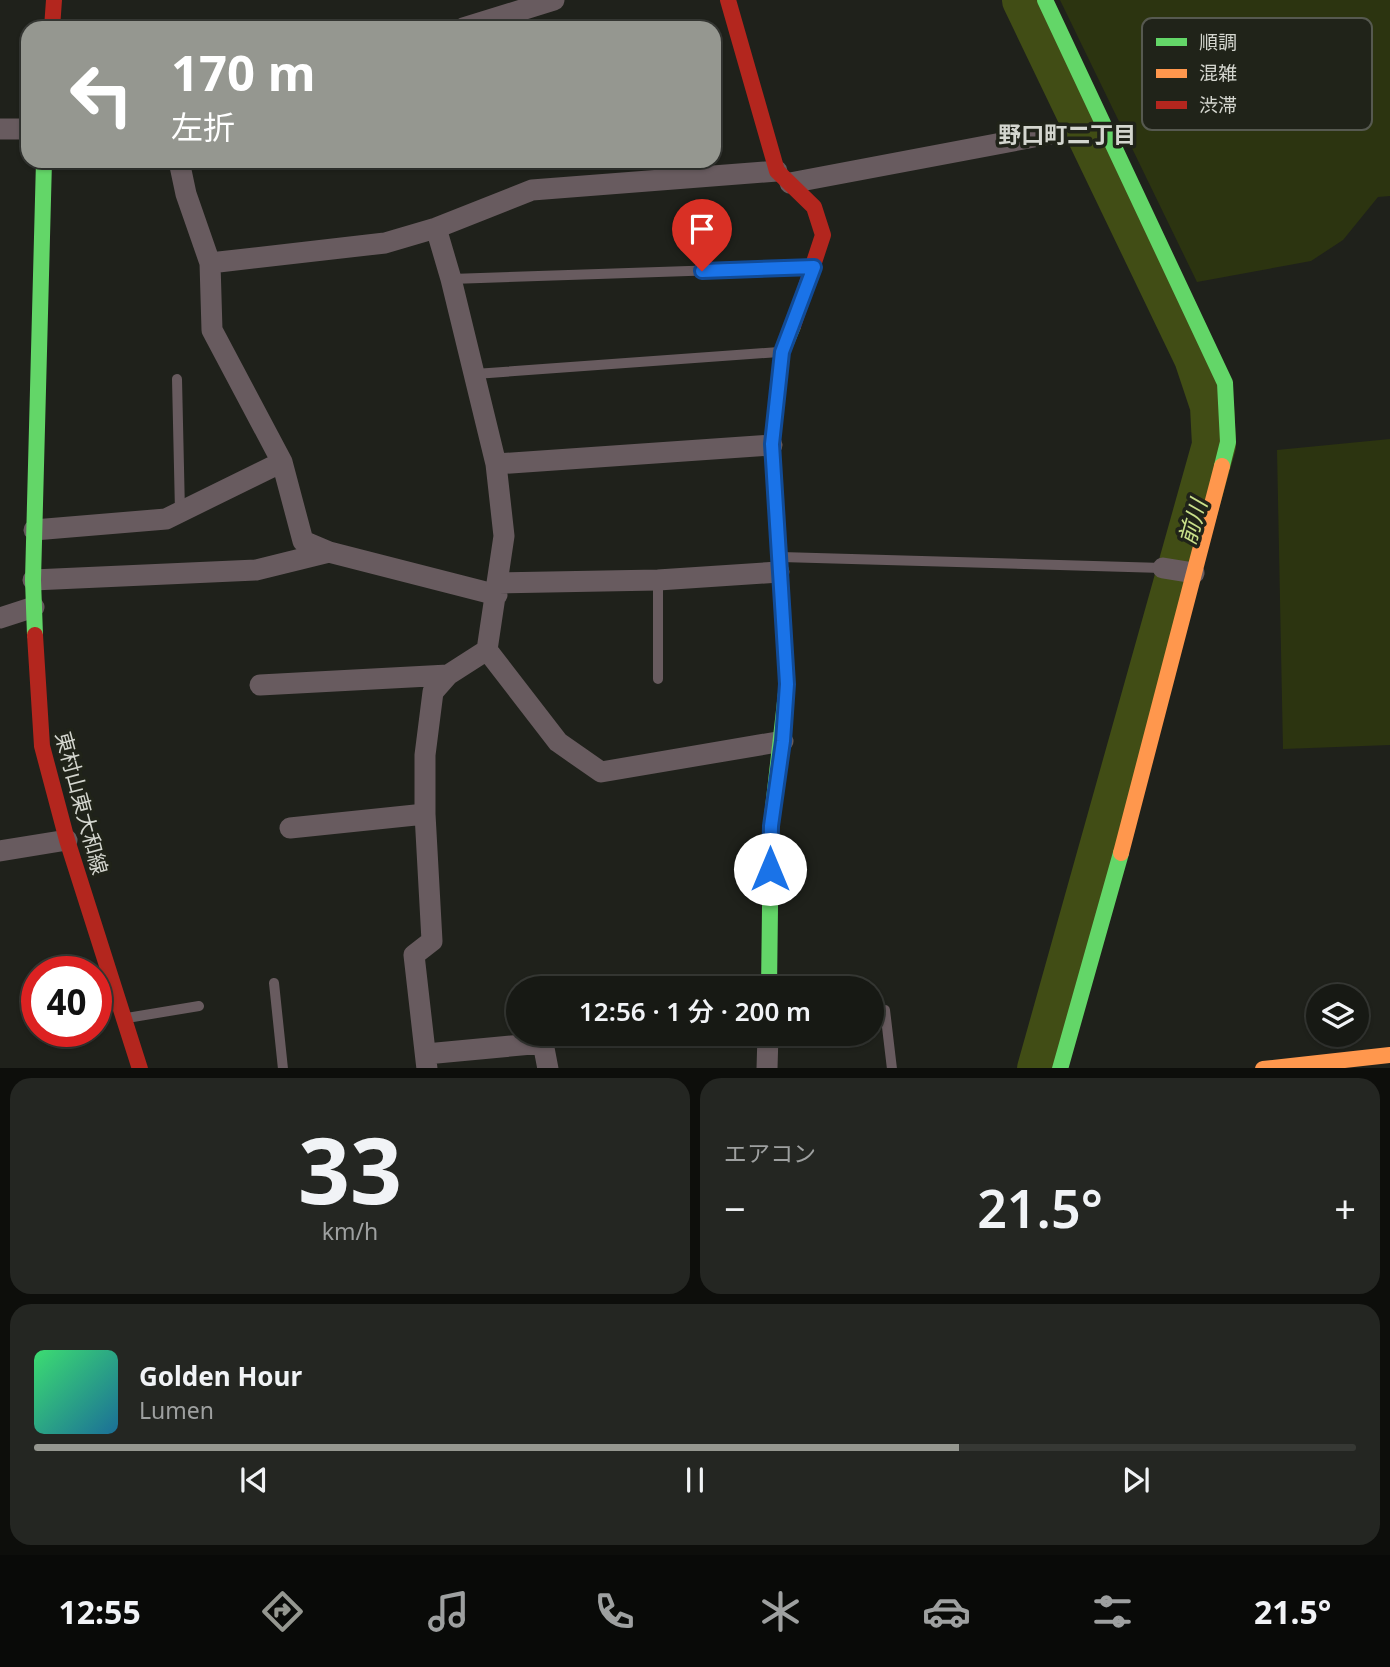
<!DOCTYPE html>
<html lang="ja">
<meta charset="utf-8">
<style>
:root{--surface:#171914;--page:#242622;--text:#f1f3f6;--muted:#9ea0a0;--line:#363834;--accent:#959790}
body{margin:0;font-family:"Noto Sans","Noto Sans JP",sans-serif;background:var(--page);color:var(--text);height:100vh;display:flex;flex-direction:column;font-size:26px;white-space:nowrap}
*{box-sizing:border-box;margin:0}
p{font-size:23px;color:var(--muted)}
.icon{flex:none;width:38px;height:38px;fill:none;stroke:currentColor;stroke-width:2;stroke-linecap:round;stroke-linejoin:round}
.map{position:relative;height:1068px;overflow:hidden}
.details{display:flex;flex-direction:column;gap:10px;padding:10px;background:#0d0e0b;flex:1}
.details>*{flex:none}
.banner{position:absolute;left:21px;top:21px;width:700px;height:147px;border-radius:21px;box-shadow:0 2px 5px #0004,0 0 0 2px var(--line);background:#959790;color:#fff;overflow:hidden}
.buttons{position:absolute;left:1306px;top:984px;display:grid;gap:14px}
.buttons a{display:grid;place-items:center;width:63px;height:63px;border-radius:50%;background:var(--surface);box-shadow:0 2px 5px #0004,0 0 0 2px var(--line);font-size:35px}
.speed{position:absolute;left:21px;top:956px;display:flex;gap:14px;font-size:35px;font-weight:700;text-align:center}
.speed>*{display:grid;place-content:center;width:91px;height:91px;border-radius:50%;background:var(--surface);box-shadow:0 2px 5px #0004,0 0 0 2px var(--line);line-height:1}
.speed .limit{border:10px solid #d22;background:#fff;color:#111}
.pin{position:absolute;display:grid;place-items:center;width:60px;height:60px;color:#fff;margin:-72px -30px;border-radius:50% 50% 50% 0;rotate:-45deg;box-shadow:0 0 7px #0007}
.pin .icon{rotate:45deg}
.me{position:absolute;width:77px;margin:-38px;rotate:0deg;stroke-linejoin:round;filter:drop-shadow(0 0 5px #0008)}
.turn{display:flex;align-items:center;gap:24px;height:147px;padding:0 35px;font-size:32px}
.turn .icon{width:91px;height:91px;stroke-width:2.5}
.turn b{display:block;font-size:49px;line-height:60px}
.big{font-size:52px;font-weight:600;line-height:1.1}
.details .widget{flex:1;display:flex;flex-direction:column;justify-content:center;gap:10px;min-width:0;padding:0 24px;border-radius:21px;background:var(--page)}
.details .dial{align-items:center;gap:0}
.dial b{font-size:91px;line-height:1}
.song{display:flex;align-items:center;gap:21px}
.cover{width:84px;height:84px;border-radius:10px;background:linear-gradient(135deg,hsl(140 70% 55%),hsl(200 70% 35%))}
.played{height:7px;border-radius:4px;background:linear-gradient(90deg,var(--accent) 70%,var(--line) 70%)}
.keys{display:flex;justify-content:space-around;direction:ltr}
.heat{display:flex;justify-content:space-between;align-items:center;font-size:38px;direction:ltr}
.details .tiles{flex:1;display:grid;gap:10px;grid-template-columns:1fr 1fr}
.widget:last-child{grid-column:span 2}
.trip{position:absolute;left:506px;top:976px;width:378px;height:70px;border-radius:35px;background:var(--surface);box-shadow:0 2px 5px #0004,0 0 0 2px var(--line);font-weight:600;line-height:70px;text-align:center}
.tab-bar{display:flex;height:112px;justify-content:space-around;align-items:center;background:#090a08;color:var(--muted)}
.tab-bar .icon{width:49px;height:49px}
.tab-bar .current{color:var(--accent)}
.tab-bar b{font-size:32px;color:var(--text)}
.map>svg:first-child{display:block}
.pitch{fill:#2c3410}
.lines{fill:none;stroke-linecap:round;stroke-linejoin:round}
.river{stroke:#414d15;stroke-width:44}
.lane{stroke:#685b5f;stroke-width:10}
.street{stroke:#685b5f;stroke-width:21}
.fast{stroke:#63d668;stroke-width:16}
.slow{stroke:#ff974d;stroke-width:16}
.jam{stroke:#b3261e;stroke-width:16}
.route-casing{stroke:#114b97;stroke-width:18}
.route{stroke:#1a73e8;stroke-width:12}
.labels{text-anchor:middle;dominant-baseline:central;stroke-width:7;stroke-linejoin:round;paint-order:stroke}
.street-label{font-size:21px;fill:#d4d6cf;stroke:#202319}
.neighbourhood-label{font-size:23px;font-weight:bold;fill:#d4d6cf;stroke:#202319}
.water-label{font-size:23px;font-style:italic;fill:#cae18a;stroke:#202319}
.key{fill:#202319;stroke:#565950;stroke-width:2}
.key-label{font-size:19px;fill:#d4d6cf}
</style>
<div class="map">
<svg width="1390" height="1069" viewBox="0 0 1390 1069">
<rect width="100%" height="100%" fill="#1f211b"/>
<path class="pitch" d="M1060,0H1390V196L1378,197L1343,240L1311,261L1197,282Z
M1390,439V745L1283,749L1277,450Z"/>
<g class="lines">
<path class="river" d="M1024,0L1196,358L1212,406L1214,445L1039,1069"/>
<path class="lane" d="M451,279L811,267
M475,374L779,352
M177,379L180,512
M781,557L1163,568
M658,580V679
M274,983L283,1069
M725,989L767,987
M885,1010L892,1069
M127,1018L199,1006"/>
<path class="street" d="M463,28L554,0
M0,129H28
M179,161L186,194L210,263L212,330L282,462L303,541L329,552L497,595
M790,183L1050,134
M436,228L451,279L496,464L504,536L487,650L558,742L601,772L783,741
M210,263L385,243L436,228L532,190L777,171
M496,464L772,445
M34,530L166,519L282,462
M1163,568L1194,573
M33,580L256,570L329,552
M499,583L658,580L779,572
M0,618L34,607
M260,685L448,675
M290,828L425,814
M0,851L67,840
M426,1054L543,1043L548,1069
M427,1069L414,955L432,941L425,814V755L433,692L448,675L487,650
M767,1069L768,1034"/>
<path class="fast" d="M1045,0L1225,383L1228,442L1222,466
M35,635L33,580L44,161
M769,989L771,826L787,684L772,445L782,352L793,326
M1060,1069L1121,853"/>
<path class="slow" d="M1121,853L1222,466
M1263,1069L1390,1055"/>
<path class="jam" d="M728,0L777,171L814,207L823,235L793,326
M52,28L54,0
M35,635L42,746L67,840L140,1069"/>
</g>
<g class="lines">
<defs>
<path id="route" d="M702,271L814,267L782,352L772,444L787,684L783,741L771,826L770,869"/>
</defs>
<use href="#route" class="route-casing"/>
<use href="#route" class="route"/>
</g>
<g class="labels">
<g class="street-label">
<text transform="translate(82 803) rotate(75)">東村山東大和線</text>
</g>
<g class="neighbourhood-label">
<text x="1067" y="134">野口町二丁目</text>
</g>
<g class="water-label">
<text transform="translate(1192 522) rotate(-74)">前川</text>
</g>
</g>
<rect x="1142" y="18" width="230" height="112" rx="10" class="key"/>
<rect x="1156" y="38" width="31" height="8" fill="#63d668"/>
<rect x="1156" y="69" width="31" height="9" fill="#ff974d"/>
<rect x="1156" y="101" width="31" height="8" fill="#b3261e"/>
<g class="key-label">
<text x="1199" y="49">順調</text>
<text x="1199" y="80">混雑</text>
<text x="1199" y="112">渋滞</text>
</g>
</svg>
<div class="buttons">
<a><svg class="icon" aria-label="layers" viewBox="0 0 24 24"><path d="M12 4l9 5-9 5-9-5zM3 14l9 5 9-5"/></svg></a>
</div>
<div class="speed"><div class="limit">40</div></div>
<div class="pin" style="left:702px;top:271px;background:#d93025"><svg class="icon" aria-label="arrive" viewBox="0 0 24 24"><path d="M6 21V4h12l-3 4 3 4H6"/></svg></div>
<svg class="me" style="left:770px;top:869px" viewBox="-20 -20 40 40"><circle r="19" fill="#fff"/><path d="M0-13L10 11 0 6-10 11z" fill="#1a73e8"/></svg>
<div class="trip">12:56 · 1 分 · 200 m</div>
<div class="banner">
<div class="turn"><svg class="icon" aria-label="left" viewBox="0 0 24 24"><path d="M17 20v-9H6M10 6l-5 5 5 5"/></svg><div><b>170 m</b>左折</div></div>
</div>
</div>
<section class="details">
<div class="tiles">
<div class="widget dial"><b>33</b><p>km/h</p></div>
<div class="widget"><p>エアコン</p>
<div class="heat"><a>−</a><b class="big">21.5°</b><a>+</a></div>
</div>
<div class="widget">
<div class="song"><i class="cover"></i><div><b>Golden Hour</b><p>Lumen</p></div></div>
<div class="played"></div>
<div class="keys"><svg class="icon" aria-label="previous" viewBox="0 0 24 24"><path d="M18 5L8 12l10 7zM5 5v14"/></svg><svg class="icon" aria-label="pause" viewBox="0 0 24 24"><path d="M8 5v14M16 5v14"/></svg><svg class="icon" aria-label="next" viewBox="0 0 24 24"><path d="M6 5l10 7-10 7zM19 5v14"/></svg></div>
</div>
</div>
</section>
<nav class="tab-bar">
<b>12:55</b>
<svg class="icon current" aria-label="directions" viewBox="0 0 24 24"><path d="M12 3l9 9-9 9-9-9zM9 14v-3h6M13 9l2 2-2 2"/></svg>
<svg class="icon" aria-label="music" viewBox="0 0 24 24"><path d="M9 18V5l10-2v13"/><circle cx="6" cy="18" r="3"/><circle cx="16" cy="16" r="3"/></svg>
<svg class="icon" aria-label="phone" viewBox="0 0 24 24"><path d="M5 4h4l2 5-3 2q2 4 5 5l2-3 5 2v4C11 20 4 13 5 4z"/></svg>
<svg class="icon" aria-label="climate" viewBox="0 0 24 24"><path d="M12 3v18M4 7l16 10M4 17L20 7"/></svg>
<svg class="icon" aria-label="car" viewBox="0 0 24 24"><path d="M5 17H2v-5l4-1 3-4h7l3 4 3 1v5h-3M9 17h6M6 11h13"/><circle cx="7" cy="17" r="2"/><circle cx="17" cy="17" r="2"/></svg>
<svg class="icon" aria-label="filters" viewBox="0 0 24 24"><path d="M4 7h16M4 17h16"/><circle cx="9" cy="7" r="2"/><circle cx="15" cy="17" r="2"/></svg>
<b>21.5°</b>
</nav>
